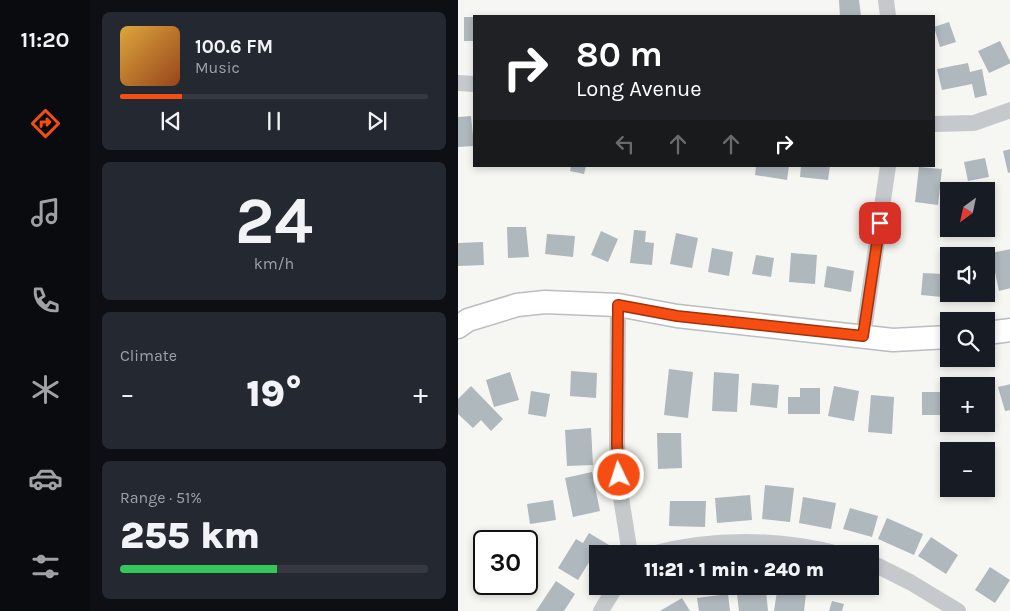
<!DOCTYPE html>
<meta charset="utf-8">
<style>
:root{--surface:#171b24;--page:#242831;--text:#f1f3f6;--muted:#9ea1a6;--line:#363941;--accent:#f64d12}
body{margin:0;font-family:Karla,sans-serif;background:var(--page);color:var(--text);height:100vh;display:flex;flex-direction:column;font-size:19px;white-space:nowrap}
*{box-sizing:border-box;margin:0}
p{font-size:16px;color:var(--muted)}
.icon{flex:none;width:28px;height:28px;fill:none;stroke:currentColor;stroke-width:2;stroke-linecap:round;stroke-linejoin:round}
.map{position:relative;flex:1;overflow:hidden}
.details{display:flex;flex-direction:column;gap:12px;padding:12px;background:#0d0f14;width:368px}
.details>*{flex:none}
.top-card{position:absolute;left:15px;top:15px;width:462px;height:152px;border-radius:0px;box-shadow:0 2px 8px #0003;background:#202124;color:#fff;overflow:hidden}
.needle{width:32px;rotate:213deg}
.buttons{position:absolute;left:482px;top:182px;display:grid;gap:10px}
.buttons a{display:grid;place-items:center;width:55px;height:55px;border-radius:0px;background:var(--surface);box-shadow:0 2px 8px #0003;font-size:25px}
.speed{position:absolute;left:15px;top:530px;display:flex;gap:10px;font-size:25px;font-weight:700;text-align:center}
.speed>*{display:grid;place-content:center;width:65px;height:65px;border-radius:50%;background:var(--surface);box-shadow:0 2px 8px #0003;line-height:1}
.speed .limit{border:2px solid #111;border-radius:8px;background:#fff;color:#111}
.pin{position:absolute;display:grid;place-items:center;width:42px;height:42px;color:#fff;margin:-21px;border-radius:10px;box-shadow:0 2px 8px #0006}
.me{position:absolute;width:55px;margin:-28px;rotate:356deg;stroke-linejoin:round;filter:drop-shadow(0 0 4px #0008)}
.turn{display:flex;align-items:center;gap:18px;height:105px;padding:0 20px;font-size:22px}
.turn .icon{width:65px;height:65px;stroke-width:2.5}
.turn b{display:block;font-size:35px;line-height:42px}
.lanes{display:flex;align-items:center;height:48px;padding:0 20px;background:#0003;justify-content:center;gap:25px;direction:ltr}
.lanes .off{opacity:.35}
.big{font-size:38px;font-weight:800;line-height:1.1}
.details .tile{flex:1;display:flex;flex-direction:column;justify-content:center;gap:8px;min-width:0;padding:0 18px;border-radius:8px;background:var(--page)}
.details .dial{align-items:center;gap:0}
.dial b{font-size:65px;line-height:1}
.song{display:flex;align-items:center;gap:15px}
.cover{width:60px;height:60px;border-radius:8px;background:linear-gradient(135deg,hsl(40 70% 55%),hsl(20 70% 35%))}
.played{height:5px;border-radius:2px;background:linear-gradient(90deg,var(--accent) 20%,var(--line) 20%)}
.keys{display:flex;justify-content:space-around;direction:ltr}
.heat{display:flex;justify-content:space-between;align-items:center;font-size:28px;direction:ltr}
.charge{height:8px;border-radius:4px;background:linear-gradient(90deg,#34c759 51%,var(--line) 0)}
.trip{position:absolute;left:131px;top:545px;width:290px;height:50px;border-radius:0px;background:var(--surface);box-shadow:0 2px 8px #0003;font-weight:800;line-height:50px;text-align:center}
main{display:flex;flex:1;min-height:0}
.tab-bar{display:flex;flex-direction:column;width:90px;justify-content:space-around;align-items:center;background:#090b0e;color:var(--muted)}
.tab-bar .icon{width:35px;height:35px}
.tab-bar .current{color:var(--accent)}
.tab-bar b{font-size:22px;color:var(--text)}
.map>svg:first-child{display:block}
.building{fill:#afb8bd}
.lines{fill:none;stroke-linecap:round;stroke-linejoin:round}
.secondary-casing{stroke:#b9bec3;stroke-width:25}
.street{stroke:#c5c9cc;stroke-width:16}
.secondary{stroke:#fff;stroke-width:22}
.route-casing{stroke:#a0320c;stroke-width:12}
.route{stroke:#f64d12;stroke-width:9}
</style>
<main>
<nav class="tab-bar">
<b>11:20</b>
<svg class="icon current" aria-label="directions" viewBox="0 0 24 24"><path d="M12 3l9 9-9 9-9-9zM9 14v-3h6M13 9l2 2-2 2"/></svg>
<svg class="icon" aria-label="music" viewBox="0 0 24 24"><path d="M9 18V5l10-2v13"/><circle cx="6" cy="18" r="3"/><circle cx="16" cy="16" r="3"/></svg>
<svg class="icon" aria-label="phone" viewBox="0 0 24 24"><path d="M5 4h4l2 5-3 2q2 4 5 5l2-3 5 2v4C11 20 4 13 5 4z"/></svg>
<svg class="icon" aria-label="climate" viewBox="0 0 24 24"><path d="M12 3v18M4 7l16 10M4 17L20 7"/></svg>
<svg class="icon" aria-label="car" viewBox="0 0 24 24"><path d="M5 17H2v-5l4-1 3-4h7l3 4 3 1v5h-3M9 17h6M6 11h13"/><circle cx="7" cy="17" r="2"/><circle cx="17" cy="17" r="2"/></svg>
<svg class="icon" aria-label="filters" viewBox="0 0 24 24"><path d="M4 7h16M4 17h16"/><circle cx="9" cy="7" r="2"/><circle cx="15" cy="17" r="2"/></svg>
</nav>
<section class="details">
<div class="tile">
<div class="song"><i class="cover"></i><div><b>100.6 FM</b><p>Music</p></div></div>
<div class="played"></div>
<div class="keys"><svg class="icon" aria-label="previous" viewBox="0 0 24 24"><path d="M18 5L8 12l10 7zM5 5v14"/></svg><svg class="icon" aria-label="pause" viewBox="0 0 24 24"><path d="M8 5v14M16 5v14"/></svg><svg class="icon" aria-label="next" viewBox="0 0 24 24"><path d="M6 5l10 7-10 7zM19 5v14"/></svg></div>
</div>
<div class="tile dial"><b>24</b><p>km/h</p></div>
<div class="tile"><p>Climate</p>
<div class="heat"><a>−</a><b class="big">19°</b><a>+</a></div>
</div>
<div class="tile"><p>Range · 51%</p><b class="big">255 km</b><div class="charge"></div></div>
</section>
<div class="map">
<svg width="553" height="611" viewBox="0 0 553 611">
<rect width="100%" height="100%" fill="#f6f6f2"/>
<path class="building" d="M381,0H401L403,16H382Z
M6,17H16V41H6Z
M491,22L498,42L482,47L476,27Z
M542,41L553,63L531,73L520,51Z
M510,63L512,72L524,69L529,95L517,98L514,84L484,90L479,69Z
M13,116L16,146L0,147V117Z
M553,149V172L550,173L545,151Z
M527,158L531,177L510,181L506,162Z
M113,166H128L126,174L112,171Z
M298,166H331L329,180L297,175Z
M343,166H372L370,180L342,177Z
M461,167L484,169L480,205L457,202Z
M49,227H68L71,257L50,258Z
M176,230L188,231L187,242L196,243L194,265L172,263Z
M143,231L160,239L150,262L133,255Z
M218,233L240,238L234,268L212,264Z
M89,234L117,236L115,257L87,254Z
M25,242L26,265L0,266V243Z
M254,248L275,252L271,276L250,272Z
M553,249V288L541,291L533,253Z
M333,253L359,255L357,284L331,282Z
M298,255L316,258L313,277L294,274Z
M369,266L396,271L393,292L366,287Z
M465,273L485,274L484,297L463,295Z
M211,369L235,372L230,418L206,415Z
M113,371L139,373L138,398L112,396Z
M52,372L61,400L36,407L28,380Z
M256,372L281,374L279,412L254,411Z
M294,383L321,385L319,408L292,405Z
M553,384V410L547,411L540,387Z
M13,386L45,419L33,431L23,420L15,428L0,414V399Z
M376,386L401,391L396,421L370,416Z
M342,388H362V414H330V397H342Z
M73,391L92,394L88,417L70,414Z
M464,392H486V415H464Z
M413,395L436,397L434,434L410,432Z
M133,428L135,465L109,466L107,430Z
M199,433H223L224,468L200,469Z
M134,472L142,511L115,517L107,478Z
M307,485L336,488L332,522L304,519Z
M292,495L294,520L259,523L257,498Z
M345,497L378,503L373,529L341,523Z
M95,500L98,520L72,524L69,504Z
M212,501H248L247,527L211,526Z
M392,508L420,516L414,537L385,529Z
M429,518L465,534L456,555L420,539Z
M131,533L151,545L146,554H140V563L133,559L120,580L100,568L118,539L125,543Z
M473,537L500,555L488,574L460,556Z
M532,567L552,580L537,603L517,590Z
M98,581L117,594L106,611H78Z
M308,591L310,611H281L279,594Z
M319,591L348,594L346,611H316Z
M270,594L272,611H241L239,598Z
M224,598L232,611H202Z
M374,601L386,604L384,611H371Z"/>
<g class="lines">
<defs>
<path id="secondary" d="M0,327L10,320L59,305L87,302L160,305L219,316L435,340L491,337
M529,333L553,330"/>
</defs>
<use href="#secondary" class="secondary-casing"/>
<path class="street" d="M428,0L430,16
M0,83L16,84
M476,124L516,123L553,110
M160,305L159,444L162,491L172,554
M405,337L430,166
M194,554C252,538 321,538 380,554
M412,562L452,582L500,611
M143,611L158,586"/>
<use href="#secondary" class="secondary"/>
</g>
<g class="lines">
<defs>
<path id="route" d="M161,475L159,444L160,305L219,316L405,336L422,223"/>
</defs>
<use href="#route" class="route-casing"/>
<use href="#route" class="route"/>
</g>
</svg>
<div class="buttons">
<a><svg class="needle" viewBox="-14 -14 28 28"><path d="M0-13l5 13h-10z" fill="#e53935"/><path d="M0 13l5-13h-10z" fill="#9ea1a6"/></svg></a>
<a><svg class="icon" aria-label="sound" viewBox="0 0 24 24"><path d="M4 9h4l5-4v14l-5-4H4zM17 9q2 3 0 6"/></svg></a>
<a><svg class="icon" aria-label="search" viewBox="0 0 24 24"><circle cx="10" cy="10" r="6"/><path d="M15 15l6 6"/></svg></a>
<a>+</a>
<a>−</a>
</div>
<div class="speed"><div class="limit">30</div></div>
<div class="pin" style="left:422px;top:223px;background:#d93025"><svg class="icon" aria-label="arrive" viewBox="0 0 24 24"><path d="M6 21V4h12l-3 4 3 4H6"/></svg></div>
<svg class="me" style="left:161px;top:475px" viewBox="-20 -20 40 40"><circle r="17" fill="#f64d12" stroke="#fff" stroke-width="3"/><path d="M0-11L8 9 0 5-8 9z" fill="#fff"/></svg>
<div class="trip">11:21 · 1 min · 240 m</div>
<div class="top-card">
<div class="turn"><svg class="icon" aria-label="right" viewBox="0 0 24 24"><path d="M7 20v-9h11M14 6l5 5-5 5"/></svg><div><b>80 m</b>Long Avenue</div></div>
<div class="lanes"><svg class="icon off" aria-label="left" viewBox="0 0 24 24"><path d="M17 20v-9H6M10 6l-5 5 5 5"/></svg><svg class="icon off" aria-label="ahead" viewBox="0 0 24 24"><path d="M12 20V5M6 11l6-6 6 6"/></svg><svg class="icon off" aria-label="ahead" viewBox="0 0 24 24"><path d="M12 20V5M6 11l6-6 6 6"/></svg><svg class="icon" aria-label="right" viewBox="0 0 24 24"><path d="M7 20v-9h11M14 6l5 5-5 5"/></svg></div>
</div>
</div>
</main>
